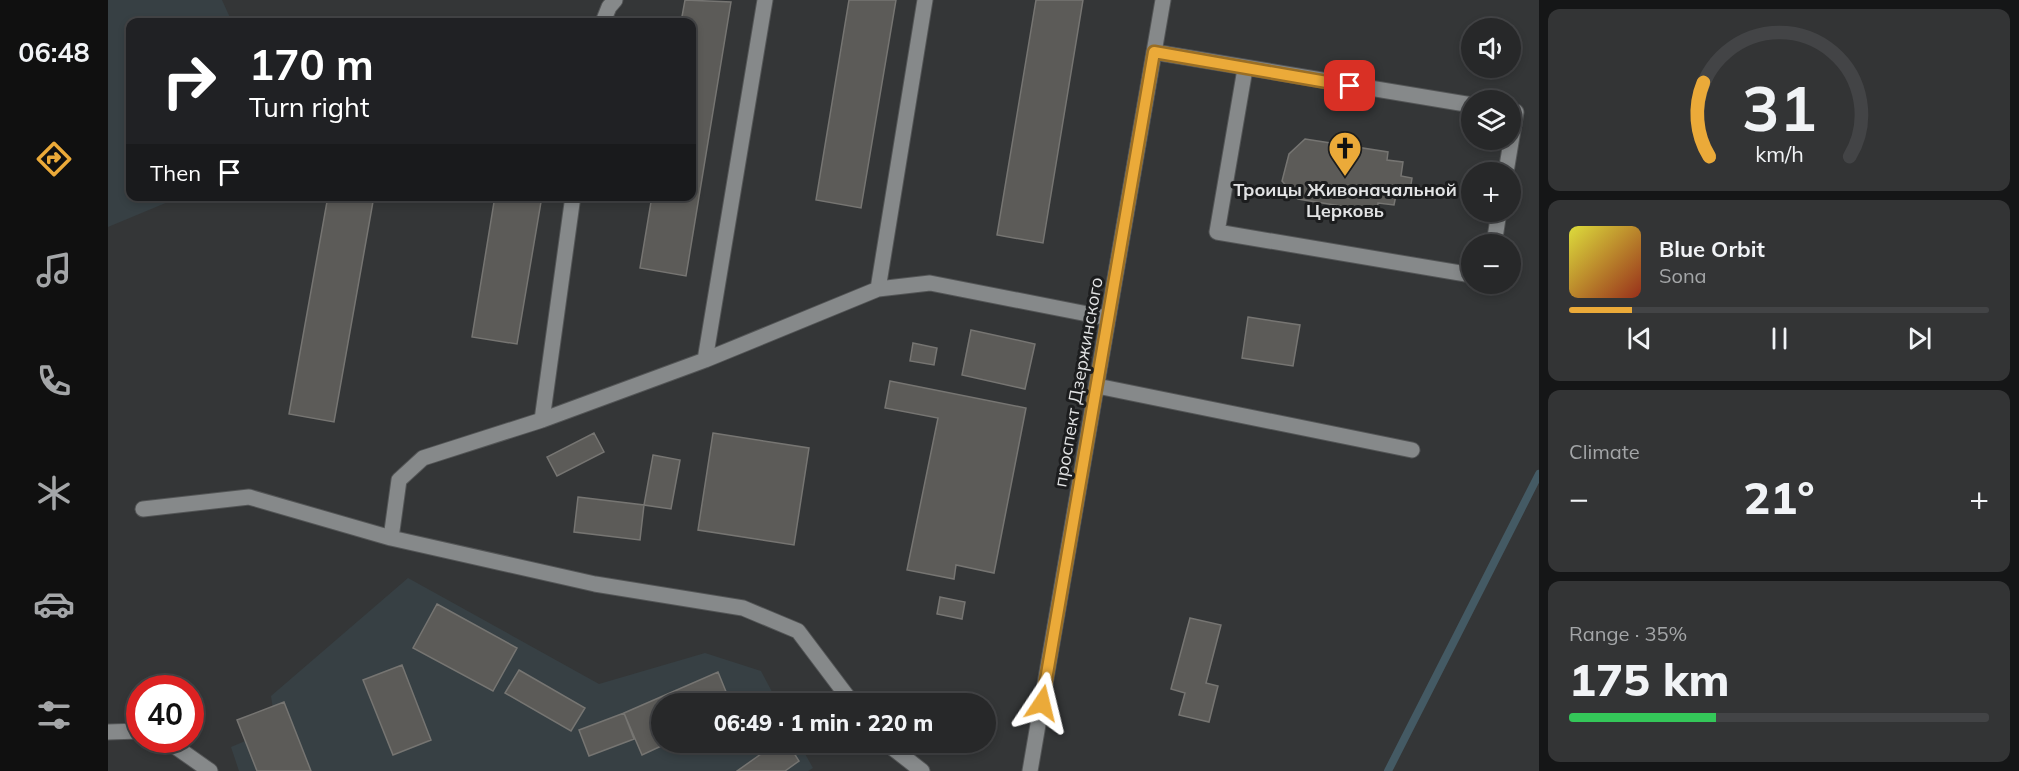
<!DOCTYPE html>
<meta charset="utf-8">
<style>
:root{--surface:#272829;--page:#333435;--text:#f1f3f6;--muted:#a4a6a8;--line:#434446;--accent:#ebaa39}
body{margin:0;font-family:Mulish,sans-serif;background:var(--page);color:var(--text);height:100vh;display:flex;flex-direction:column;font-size:22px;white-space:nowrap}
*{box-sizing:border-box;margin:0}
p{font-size:20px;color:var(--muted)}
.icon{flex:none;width:33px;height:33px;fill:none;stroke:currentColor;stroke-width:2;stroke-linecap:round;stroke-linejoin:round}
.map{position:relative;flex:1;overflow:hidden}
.drawer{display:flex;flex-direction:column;gap:9px;padding:9px;background:#151617;width:480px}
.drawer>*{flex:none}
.guide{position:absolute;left:18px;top:18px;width:570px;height:183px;border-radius:12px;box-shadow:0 3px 9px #0003,0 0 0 2px var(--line);background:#202124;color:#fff;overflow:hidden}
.controls{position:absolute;left:1353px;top:18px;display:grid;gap:12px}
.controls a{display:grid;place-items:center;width:60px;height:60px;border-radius:50%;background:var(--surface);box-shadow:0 3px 9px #0003,0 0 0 2px var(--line);font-size:30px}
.speed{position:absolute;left:18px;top:675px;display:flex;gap:12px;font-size:30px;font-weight:700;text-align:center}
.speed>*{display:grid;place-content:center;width:78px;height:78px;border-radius:50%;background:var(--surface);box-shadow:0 3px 9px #0003,0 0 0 2px var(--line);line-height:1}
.speed .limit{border:9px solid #d22;background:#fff;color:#111}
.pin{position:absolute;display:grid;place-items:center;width:51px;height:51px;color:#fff;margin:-26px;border-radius:12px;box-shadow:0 3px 9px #0006}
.me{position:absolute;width:66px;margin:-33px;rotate:10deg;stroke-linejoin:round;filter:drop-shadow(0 0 4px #0008)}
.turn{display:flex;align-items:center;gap:21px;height:126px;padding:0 24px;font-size:27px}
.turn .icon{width:78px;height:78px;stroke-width:2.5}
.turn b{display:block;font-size:42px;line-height:51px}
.then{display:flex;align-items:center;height:57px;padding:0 24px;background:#0003;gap:12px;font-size:22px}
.big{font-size:45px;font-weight:800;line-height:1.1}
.drawer .widget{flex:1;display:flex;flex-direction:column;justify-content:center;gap:9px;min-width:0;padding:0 21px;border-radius:12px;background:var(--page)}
.drawer .dial{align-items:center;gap:0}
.dial svg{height:156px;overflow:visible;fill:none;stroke:var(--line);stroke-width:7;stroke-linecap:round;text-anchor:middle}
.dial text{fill:var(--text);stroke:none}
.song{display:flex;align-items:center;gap:18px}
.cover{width:72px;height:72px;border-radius:9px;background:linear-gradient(135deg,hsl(60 70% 55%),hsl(10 70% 35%))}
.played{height:6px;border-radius:3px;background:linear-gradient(90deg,var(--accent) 15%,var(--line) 15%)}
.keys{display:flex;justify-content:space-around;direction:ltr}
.heat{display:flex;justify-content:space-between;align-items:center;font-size:33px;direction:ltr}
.charge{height:9px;border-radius:4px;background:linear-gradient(90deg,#34c759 35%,var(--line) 0)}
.trip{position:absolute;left:543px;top:693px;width:345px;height:60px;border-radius:30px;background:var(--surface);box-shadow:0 3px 9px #0003,0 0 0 2px var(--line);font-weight:800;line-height:60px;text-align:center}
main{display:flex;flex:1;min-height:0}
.tabs{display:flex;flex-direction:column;width:108px;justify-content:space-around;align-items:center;background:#101010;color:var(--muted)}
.tabs .icon{width:42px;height:42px}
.tabs .active{color:var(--accent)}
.tabs b{font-size:27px;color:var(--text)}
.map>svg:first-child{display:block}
.built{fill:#374044}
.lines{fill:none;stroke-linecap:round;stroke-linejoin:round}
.stream{stroke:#445a64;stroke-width:8}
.building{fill:#5c5b58;stroke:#767572;stroke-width:1.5}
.minor-casing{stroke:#535556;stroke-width:17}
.minor{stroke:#86898a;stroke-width:15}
.route-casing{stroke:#996e25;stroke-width:15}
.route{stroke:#ebaa39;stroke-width:10}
.labels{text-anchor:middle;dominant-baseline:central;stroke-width:6;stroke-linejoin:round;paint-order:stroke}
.poi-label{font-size:18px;font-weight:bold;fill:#e2e3e4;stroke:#1c1d1e}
.street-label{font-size:18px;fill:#e2e3e4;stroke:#1c1d1e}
</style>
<main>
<nav class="tabs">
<b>06:48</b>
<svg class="icon active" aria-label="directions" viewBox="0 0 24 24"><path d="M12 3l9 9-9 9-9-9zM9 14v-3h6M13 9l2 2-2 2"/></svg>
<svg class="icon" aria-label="music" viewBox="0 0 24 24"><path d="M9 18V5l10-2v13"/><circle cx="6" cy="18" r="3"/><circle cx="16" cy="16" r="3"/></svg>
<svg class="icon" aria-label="phone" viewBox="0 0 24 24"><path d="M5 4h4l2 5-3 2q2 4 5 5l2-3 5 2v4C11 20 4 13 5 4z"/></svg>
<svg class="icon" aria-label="climate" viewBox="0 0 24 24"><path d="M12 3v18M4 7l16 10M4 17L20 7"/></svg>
<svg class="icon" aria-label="car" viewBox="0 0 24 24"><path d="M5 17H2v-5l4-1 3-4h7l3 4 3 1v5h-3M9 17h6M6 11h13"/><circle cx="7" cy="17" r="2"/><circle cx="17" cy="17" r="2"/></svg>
<svg class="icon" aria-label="filters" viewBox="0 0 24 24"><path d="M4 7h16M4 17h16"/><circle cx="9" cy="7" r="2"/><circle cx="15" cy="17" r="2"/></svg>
</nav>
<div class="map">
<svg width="1431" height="771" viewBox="0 0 1431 771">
<rect width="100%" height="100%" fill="#343637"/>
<path class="built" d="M0,0H114L124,22H22V196L72,197L0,227Z
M300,578L491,684L597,653L653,671L670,703L554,704V742L691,743L705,768L700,771H131L123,747L168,728L163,696Z"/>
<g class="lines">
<path class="stream" d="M1280,771L1431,474"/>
</g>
<path class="building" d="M577,0L623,2L578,276L532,268L544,196H584V22H573Z
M741,0H788L753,208L708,200Z
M928,0H975L935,243L889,235Z
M1197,139L1280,152L1279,160L1295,162L1293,176L1304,178L1301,197L1288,195L1286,205L1270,203L1269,212L1190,199L1174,181L1181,154Z
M220,196H266L226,422L181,414Z
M387,196H434L409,344L364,337Z
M1140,317L1192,325L1185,366L1134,358Z
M863,330L927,344L917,389L854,375Z
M805,343L829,348L826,365L802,361Z
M782,381L918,408L886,573L848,565L846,579L799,570L830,418L777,408Z
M486,433L496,452L449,476L439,457Z
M605,433L701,448L686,545L590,530Z
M545,455L572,460L563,509L536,505Z
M470,497L536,505L532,540L466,532Z
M832,597L857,602L854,619L829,614Z
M329,604L409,648L385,691L305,648Z
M1082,618L1113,625L1098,683L1110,686L1101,722L1071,715L1077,693L1063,689Z
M294,665L323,740L285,755L255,680Z
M411,670L477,708L463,731L397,693Z
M610,672L623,704H554V742H562L534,755L516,713Z
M176,702L203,771H149L129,720Z
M516,713L526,739L481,756L471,730Z
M670,742H679L691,761L677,771H629Z"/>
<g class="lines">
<defs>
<path id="minor" d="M495,22L501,7L507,0
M1046,52L1364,105
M1137,69L1109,232L1364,275
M1398,172L1408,112L1402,111
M1386,244L1391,212
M770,289L817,0
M597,360L657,0
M989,386L1304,450
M434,420L465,196
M35,509L141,497L283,538L487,584L635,608L690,631L745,704
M283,538L291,480L315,458L434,420L597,360L770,289L822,283L1000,318
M0,732L32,731
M58,740L102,771
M777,742L814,771
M922,771L1055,0"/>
</defs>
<use href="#minor" class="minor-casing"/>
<use href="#minor" class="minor"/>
</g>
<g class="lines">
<defs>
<path id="route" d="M934,703L1046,52L1242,86"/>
</defs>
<use href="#route" class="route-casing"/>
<use href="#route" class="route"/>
</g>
<defs>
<symbol id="church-pin" viewBox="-11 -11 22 30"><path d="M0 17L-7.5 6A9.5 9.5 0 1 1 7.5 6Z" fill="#ebaa39" stroke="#1c1d1e"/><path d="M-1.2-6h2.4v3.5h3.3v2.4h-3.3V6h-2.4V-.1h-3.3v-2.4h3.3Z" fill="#111"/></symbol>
</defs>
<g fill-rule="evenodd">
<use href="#church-pin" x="1218" y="129" width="38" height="52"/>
</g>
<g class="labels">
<g class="poi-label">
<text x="1237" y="189">Троицы Живоначальной<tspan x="1237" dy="21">Церковь</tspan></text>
</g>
<g class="street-label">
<text transform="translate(970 382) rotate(-80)">проспект Дзержинского</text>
</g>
</g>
</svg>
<div class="controls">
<a><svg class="icon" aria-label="sound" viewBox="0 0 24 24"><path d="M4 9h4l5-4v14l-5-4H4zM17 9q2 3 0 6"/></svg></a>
<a><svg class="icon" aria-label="layers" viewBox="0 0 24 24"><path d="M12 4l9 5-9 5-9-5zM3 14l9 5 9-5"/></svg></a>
<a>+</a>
<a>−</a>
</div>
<div class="speed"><div class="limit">40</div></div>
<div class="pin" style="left:1242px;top:86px;background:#d93025"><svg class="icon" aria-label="arrive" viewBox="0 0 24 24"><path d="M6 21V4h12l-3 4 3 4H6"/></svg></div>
<svg class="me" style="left:934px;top:703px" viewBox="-20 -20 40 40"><path d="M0-17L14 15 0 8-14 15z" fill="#ebaa39" stroke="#fff" stroke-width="4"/></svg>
<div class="trip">06:49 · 1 min · 220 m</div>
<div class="guide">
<div class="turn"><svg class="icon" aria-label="right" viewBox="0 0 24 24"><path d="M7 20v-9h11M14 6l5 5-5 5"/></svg><div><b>170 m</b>Turn right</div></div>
<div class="then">Then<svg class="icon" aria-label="arrive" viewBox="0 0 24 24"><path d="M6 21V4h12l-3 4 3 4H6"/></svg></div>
</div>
</div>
<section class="drawer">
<div class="widget dial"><svg viewBox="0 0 100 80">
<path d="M14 69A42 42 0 1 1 86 69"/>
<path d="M14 69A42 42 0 0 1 11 31" stroke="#ebaa39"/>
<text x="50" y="56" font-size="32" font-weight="700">31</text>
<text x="50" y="72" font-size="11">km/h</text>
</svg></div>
<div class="widget">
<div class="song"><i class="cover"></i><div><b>Blue Orbit</b><p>Sona</p></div></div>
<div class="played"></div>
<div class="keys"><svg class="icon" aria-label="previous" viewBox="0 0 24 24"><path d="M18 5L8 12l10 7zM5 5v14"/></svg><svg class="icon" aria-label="pause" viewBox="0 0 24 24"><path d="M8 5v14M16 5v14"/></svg><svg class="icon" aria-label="next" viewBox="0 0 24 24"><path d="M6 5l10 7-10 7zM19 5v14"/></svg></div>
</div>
<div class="widget"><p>Climate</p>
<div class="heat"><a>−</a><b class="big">21°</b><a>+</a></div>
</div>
<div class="widget"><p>Range · 35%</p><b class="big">175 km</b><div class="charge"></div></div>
</section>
</main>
